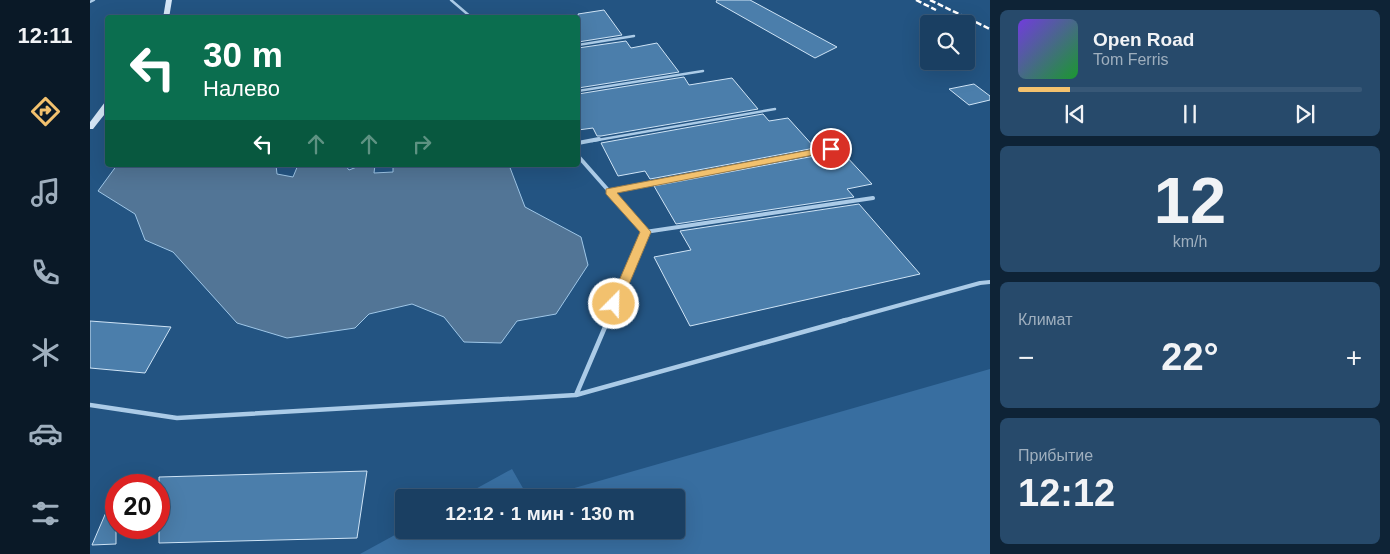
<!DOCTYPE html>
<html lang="ru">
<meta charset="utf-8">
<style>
:root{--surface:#1a3f62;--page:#274a6b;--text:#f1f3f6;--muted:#9fafbe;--line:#385877;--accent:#f2c16e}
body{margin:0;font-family:Arial,sans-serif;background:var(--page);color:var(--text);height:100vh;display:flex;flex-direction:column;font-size:19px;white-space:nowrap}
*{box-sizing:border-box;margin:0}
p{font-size:16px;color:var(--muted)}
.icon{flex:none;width:28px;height:28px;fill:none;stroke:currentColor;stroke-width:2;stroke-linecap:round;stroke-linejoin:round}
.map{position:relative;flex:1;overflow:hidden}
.sheet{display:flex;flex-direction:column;gap:10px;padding:10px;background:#0e2336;width:400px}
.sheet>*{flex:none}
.hud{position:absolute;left:15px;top:15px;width:475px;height:152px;border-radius:5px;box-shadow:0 5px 20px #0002,0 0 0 1px var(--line);background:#0b6e4f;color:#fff;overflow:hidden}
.controls{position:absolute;left:830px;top:15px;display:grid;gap:10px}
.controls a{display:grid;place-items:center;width:55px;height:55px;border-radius:5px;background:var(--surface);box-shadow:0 5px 20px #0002,0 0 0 1px var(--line);font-size:25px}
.speed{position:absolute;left:15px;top:474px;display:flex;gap:10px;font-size:25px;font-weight:700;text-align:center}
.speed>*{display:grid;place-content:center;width:65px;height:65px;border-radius:50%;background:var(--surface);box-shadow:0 5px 20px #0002,0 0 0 1px var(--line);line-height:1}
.speed .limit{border:8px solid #d22;background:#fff;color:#111}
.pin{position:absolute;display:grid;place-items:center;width:42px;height:42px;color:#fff;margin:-21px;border:2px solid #fff;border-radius:50%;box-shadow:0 1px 5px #0007}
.me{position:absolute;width:55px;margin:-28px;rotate:23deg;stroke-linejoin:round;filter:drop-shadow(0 0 4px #0008)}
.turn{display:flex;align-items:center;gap:18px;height:105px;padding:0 15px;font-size:22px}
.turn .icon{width:65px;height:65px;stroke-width:2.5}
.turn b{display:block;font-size:35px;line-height:42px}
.lanes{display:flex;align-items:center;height:48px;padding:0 15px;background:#0003;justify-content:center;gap:25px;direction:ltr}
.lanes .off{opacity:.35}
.big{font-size:38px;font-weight:800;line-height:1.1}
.sheet .tile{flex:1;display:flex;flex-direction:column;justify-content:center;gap:8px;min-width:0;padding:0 18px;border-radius:8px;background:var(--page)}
.sheet .dial{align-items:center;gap:0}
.dial b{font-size:65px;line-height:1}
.song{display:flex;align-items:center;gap:15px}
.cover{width:60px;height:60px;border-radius:8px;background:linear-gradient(135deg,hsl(260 70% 55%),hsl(130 70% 35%))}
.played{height:5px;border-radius:2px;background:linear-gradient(90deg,var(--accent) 15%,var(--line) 15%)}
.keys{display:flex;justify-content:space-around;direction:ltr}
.heat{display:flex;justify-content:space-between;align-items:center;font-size:28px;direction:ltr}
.trip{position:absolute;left:305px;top:489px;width:290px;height:50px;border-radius:5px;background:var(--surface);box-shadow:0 5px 20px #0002,0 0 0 1px var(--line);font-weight:800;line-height:50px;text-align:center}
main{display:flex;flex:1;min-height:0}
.tab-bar{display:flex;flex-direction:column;width:90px;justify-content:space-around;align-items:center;background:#0a1927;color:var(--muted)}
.tab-bar .icon{width:35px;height:35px}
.tab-bar .on{color:var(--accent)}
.tab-bar b{font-size:22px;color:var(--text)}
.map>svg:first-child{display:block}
.green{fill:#386ea0}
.water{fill:#527596;stroke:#9fc7e8}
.building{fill:#4b7eab;stroke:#cfe4f6}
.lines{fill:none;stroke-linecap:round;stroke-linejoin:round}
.lane-far2{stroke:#abcbe7;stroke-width:2.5}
.lane-far1{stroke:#abcbe7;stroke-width:4}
.lane{stroke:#abcbe7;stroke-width:4.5}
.secondary{fill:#d5e6f6;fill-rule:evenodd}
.rail{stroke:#fff;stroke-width:2.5;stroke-dasharray:6 2.5;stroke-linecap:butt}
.route{fill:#f2c16e;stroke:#9d7d48}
</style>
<main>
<nav class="tab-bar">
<b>12:11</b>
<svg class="icon on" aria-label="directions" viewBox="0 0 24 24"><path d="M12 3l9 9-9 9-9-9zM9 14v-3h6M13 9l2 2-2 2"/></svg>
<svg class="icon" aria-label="music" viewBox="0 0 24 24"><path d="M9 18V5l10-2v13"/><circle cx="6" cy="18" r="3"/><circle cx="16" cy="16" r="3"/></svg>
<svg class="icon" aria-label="phone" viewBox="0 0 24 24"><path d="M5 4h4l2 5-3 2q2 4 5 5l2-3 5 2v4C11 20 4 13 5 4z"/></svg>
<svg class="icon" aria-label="climate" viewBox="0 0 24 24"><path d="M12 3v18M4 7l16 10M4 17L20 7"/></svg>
<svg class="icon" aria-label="car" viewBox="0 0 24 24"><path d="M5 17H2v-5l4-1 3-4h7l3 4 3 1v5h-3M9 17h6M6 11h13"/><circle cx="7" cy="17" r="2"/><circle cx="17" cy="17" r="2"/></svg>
<svg class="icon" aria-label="filters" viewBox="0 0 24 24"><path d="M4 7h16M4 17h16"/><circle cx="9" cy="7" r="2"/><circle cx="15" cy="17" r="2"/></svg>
</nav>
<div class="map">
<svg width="900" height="554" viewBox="0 0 900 554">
<rect width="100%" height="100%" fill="#235482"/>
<path class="green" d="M900,369V554H270L314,530H586V498L453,497Z
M422,469L438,497H371Z"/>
<path class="water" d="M27,165H186L187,174L203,177L208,165H255L259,170L272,165H285L284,173L303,172V165H419L435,207L491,237L498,265L466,314L427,321L411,343L374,342L354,317L322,304L279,314L265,328L197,338L147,323L83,252L55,240L45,214L8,191Z"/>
<path class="building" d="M627,0H660L747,47L725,58L626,2Z
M514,10L532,35L488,42V14Z
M536,41L541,48L567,43L589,72L488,88V48Z
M594,77L599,85L642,78L668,109L511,136H507L503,128L488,130V94Z
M884,84L900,96V100L879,105L859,89Z
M673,114L679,121L698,118L725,148L560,179L555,171L528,176L511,143Z
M730,155L734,159L755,155L782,184L757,189L764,197L586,224L564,186Z
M769,204L830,274L600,326L564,257L601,250L590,231Z
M0,321L81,327L55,373L0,368Z
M277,471L267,538L69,543V477Z
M26,489V544L2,545Z"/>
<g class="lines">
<path class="lane-far2" d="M361,0L382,18
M0,2L4,0
M488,45L544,36
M488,91L613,71
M502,141L685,109"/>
<path class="lane-far1" d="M488,143L509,139
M488,156L555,232L517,321
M519,191L741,149
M555,232L783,198
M752,321L890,283L900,282"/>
<path class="lane" d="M486,395L756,320
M0,405L87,418L486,395L518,320"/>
<path class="secondary" d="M76,0H82L79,18H73Z
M15,102H18V110L3,129H0V122Z"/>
<path class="rail" d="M826,0L846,10
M840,0L900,29"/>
</g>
<path class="route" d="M741,146L745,149L744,151L527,193L561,232L529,308H520L519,304L550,232L516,194V189Z"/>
</svg>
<div class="controls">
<a><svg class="icon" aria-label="search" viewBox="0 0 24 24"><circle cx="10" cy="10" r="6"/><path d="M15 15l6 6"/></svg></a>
</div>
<div class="speed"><div class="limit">20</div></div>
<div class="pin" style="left:741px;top:149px;background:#d93025"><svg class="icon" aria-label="arrive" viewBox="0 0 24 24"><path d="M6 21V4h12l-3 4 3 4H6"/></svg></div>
<svg class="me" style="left:524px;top:304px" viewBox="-20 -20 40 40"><circle r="17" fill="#f2c16e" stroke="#fff" stroke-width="3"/><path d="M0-11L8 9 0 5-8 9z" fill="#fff"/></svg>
<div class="trip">12:12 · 1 мин · 130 m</div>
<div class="hud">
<div class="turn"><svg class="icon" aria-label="left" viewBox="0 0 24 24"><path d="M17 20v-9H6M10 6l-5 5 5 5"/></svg><div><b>30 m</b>Налево</div></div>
<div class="lanes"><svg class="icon" aria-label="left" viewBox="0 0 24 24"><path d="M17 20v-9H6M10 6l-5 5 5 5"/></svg><svg class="icon off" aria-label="ahead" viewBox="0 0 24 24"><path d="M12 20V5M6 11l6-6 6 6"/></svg><svg class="icon off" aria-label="ahead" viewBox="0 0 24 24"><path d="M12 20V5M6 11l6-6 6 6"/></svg><svg class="icon off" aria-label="right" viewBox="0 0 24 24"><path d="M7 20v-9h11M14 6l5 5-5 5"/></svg></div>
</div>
</div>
<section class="sheet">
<div class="tile">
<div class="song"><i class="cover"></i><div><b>Open Road</b><p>Tom Ferris</p></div></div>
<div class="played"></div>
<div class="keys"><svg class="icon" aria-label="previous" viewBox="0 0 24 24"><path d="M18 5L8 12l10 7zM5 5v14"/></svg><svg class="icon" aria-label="pause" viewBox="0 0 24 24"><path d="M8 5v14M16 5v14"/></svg><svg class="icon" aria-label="next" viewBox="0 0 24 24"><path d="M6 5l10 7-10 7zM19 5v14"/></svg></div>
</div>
<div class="tile dial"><b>12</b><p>km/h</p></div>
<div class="tile"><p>Климат</p>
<div class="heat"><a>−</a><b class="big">22°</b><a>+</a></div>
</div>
<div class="tile"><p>Прибытие</p><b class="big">12:12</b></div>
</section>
</main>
